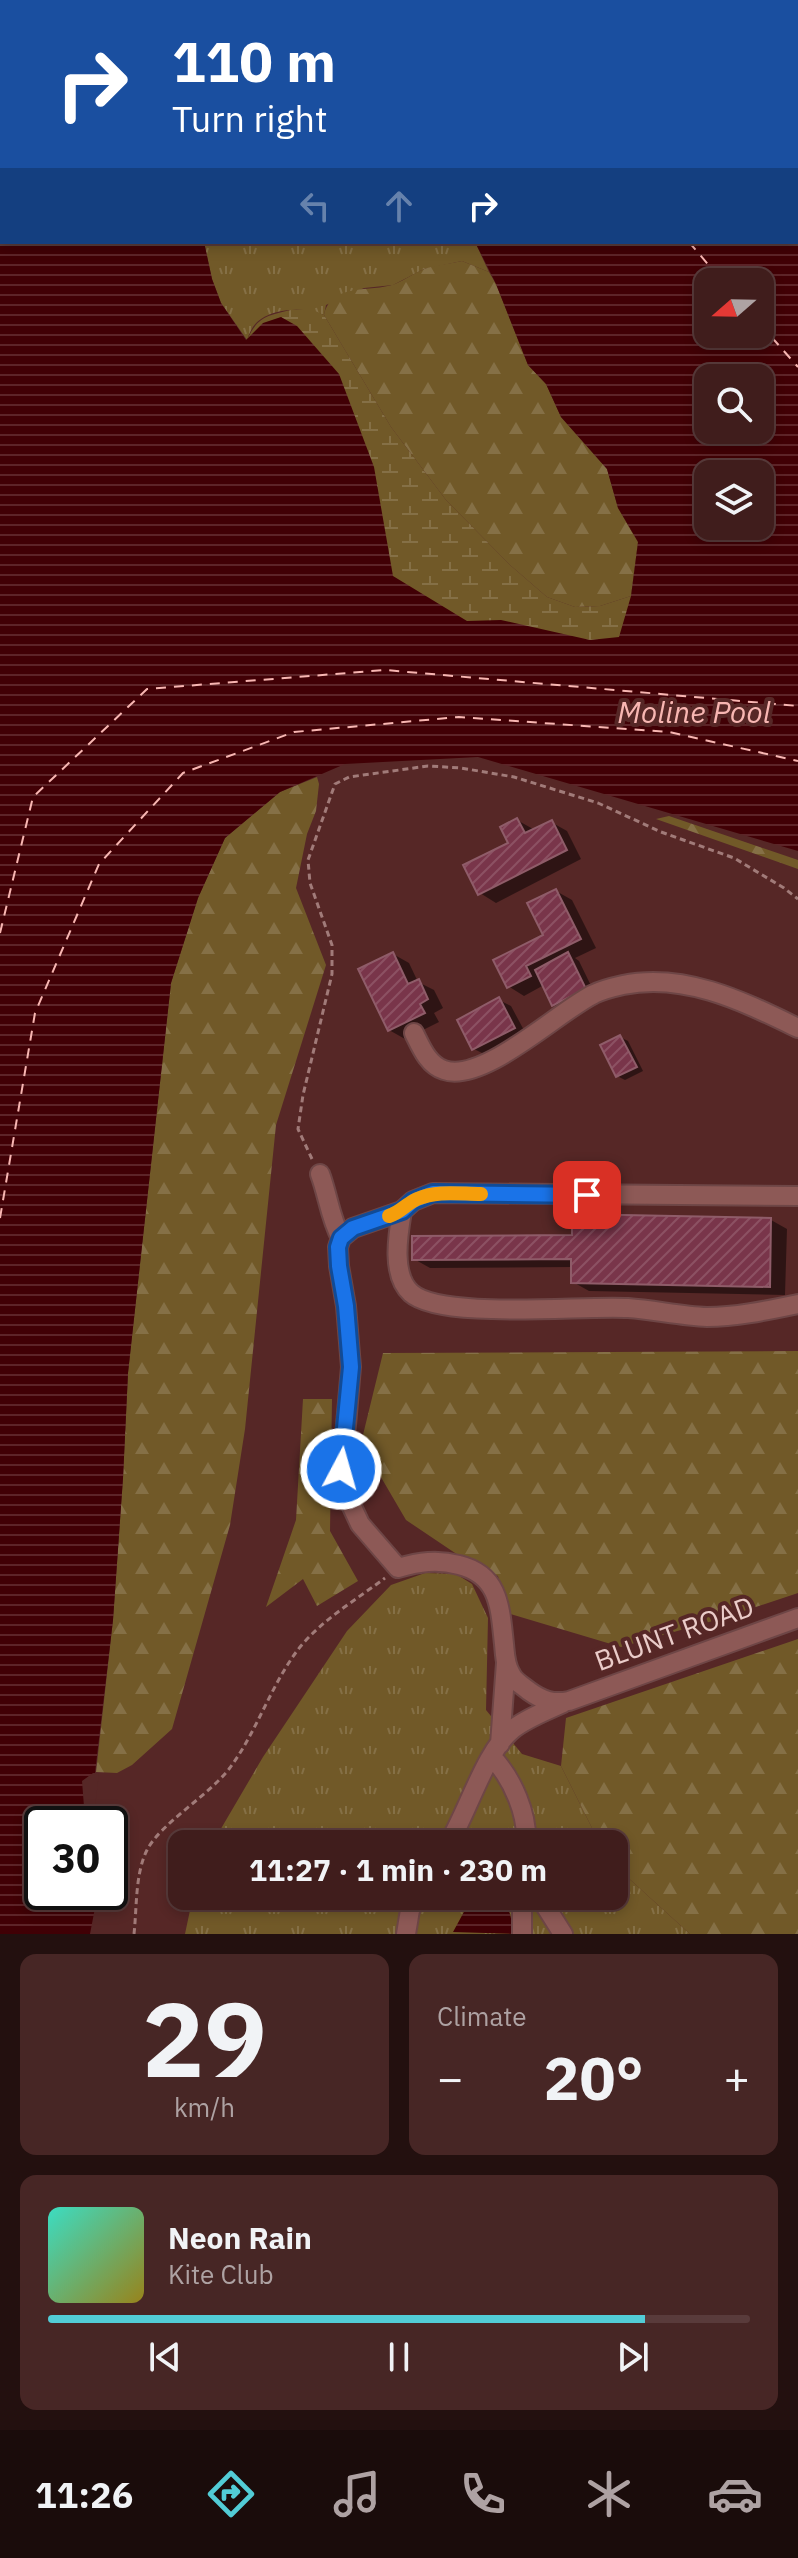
<!DOCTYPE html>
<meta charset="utf-8">
<style>
:root{--surface:#401d1c;--page:#472625;--text:#f1f3f6;--muted:#aea2a3;--line:#593b3b;--accent:#52ccd6}
body{margin:0;font-family:"IBM Plex Sans",sans-serif;background:var(--page);color:var(--text);height:100vh;display:flex;flex-direction:column;font-size:30px;white-space:nowrap}
*{box-sizing:border-box;margin:0}
p{font-size:26px;color:var(--muted)}
.icon{flex:none;width:44px;height:44px;fill:none;stroke:currentColor;stroke-width:2;stroke-linecap:round;stroke-linejoin:round}
.map{position:relative;height:1934px;overflow:hidden}
.drawer{display:flex;flex-direction:column;gap:20px;padding:20px;background:#23100f;flex:1}
.drawer>*{flex:none}
.banner{position:absolute;left:0px;top:0px;width:798px;height:244px;box-shadow:0 4px 12px #0003,0 0 0 2px var(--line);background:#1a4fa0;color:#fff;overflow:hidden}
.needle{width:52px;rotate:250deg}
.tools{position:absolute;left:694px;top:268px;display:grid;gap:16px}
.tools a{display:grid;place-items:center;width:80px;height:80px;border-radius:16px;background:var(--surface);box-shadow:0 4px 12px #0003,0 0 0 2px var(--line);font-size:40px}
.speed{position:absolute;left:24px;top:1806px;display:flex;gap:16px;font-size:40px;font-weight:700;text-align:center}
.speed>*{display:grid;place-content:center;width:104px;height:104px;border-radius:50%;background:var(--surface);box-shadow:0 4px 12px #0003,0 0 0 2px var(--line);line-height:1}
.speed .limit{border:4px solid #111;border-radius:12px;background:#fff;color:#111}
.pin{position:absolute;display:grid;place-items:center;width:68px;height:68px;color:#fff;margin:-34px;border-radius:16px;box-shadow:0 4px 12px #0006}
.me{position:absolute;width:88px;margin:-44px;rotate:6deg;stroke-linejoin:round;filter:drop-shadow(0 0 6px #0008)}
.turn{display:flex;align-items:center;gap:28px;height:168px;padding:0 40px;font-size:36px}
.turn .icon{width:104px;height:104px;stroke-width:2.5}
.turn b{display:block;font-size:56px;line-height:68px}
.lanes{display:flex;align-items:center;height:76px;padding:0 40px;background:#0003;justify-content:center;gap:40px;direction:ltr}
.lanes .off{opacity:.35}
.big{font-size:60px;font-weight:800;line-height:1.1}
.drawer .card{flex:1;display:flex;flex-direction:column;justify-content:center;gap:12px;min-width:0;padding:0 28px;border-radius:16px;background:var(--page)}
.drawer .dial{align-items:center;gap:0}
.dial b{font-size:104px;line-height:1}
.song{display:flex;align-items:center;gap:24px}
.cover{width:96px;height:96px;border-radius:12px;background:linear-gradient(135deg,hsl(170 70% 55%),hsl(50 70% 35%))}
.played{height:8px;border-radius:4px;background:linear-gradient(90deg,var(--accent) 85%,var(--line) 85%)}
.keys{display:flex;justify-content:space-around;direction:ltr}
.heat{display:flex;justify-content:space-between;align-items:center;font-size:44px;direction:ltr}
.drawer .tiles{flex:1;display:grid;gap:20px;grid-template-columns:1fr 1fr}
.card:last-child{grid-column:span 2}
.trip{position:absolute;left:168px;top:1830px;width:460px;height:80px;border-radius:16px;background:var(--surface);box-shadow:0 4px 12px #0003,0 0 0 2px var(--line);font-weight:800;line-height:80px;text-align:center}
.menu{display:flex;height:128px;justify-content:space-around;align-items:center;background:#1a0c0b;color:var(--muted)}
.menu .icon{width:56px;height:56px}
.menu .on{color:var(--accent)}
.menu b{font-size:36px;color:var(--text)}
.map>svg:first-child{display:block}
.grass{fill:url(#grass-tufts)}
.forest{fill:url(#forest-firs)}
.wetland{fill:url(#wetland-marsh)}
.water{fill:url(#water-rules);fill-rule:evenodd}
.pier{fill:#562726}
.shadow{fill:#0007}
.lines{fill:none;stroke-linecap:round;stroke-linejoin:round}
.ferry{stroke:#f8b6b2;stroke-width:2;stroke-dasharray:10 8;stroke-linecap:butt}
.building{fill:url(#building-hatch);stroke:#8f5c69;stroke-width:2}
.minor-casing{stroke:#6e4646;stroke-width:22}
.path{stroke:#a17b79;stroke-width:3;stroke-dasharray:6 4;stroke-linecap:butt}
.minor{stroke:#8d5956;stroke-width:18}
.route-casing{stroke:#114b97;stroke-width:20}
.route{stroke:#1a73e8;stroke-width:14}
.slow{stroke:#f59e0b;stroke-width:14}
.labels{text-anchor:middle;dominant-baseline:central;stroke-width:8;stroke-linejoin:round;paint-order:stroke}
.street-label{font-size:28px;fill:#eaccc9;stroke:#562726}
.water-label{font-size:30px;font-style:italic;fill:#f8b6b2;stroke:#562726}
</style>
<div class="map">
<svg width="798" height="1934" viewBox="0 0 798 1934">
<defs>
<pattern id="grass-tufts" width="24" height="20" patternUnits="userSpaceOnUse" patternTransform="scale(2)"><rect width="24" height="20" fill="#715928"/><path d="M3 7l-1-3M5 7V3M7 7l1-3M15 17l-1-3M17 17v-4M19 17l1-3" fill="none" stroke="#857046"/></pattern>
<pattern id="forest-firs" width="22" height="20" patternUnits="userSpaceOnUse" patternTransform="scale(2)"><rect width="22" height="20" fill="#715928"/><path d="M5 1l3.5 6h-7zM16 11l3.5 6h-7z" fill="#857046"/></pattern>
<pattern id="wetland-marsh" width="20" height="14" patternUnits="userSpaceOnUse" patternTransform="scale(2)"><rect width="20" height="14" fill="#715928"/><path d="M1 5h8M5 5V1M11 12h8M15 12V8" fill="none" stroke="#857046"/></pattern>
<pattern id="water-rules" width="6" height="5" patternUnits="userSpaceOnUse" patternTransform="scale(2)"><rect width="6" height="5" fill="#410005"/><path d="M0 2.5h6" fill="none" stroke="#5d2428"/></pattern>
<pattern id="building-hatch" width="6" height="6" patternUnits="userSpaceOnUse" patternTransform="scale(2)"><rect width="6" height="6" fill="#79354a"/><path d="M-1 1l2-2M0 6l6-6M5 7l2-2" fill="none" stroke="#8c5163"/></pattern>
</defs>
<rect width="100%" height="100%" fill="#562726"/>
<path class="grass" d="M204,242H475L489,272L462,261L424,269L393,285L364,288L326,305L324,315C306,307 277,308 261,319C253,324 250,332 247,340L221,303L212,279Z
M425,1573L456,1574L472,1584L488,1618L486,1710L522,1754L561,1766L600,1844H212L263,1757L347,1631L391,1585Z
M614,1865L690,1934H185L193,1896H614Z"/>
<path class="forest" d="M462,261L489,272L496,284L528,365L546,384L561,417L607,469L618,508L638,542L631,596L600,606L575,607L547,597L510,565L446,500L391,427L324,315C332,282 370,293 395,284C405,280 414,273 424,269C435,265 449,264 462,261Z
M317,777L319,784L316,811L307,834L296,888L326,965L276,1125L245,1429L230,1525L172,1729L132,1765L117,1773L96,1772L113,1620L123,1478L128,1373L171,983L198,898L225,838L280,792Z
M669,816L798,860V869L656,819Z
M798,1351V1593L723,1618L621,1647L507,1613L498,1576L461,1557L406,1520L361,1443L383,1353Z
M303,1399H332L330,1531L358,1581L317,1606L303,1579L266,1607L296,1520Z
M798,1639V1934H690L614,1865V1844H600L561,1766L566,1718Z"/>
<path class="wetland" d="M291,310H313L324,315L391,427L446,500L510,565L547,597L575,607L600,606L631,596L638,542L618,508L643,529L633,649L391,630L247,340C258,316 267,316 291,310Z"/>
<path class="water" d="M0,0H627L629,2H2V242H204L212,279L221,303L246,340L263,323L281,317L297,326L339,374L374,467L393,576L467,621L501,620L590,640L619,637L631,596L638,542L618,508L607,469L561,417L546,384L528,365L496,284L475,242H796V207L798,209V851L478,757L345,764L280,792L225,838L198,898L171,983L128,1373L123,1478L113,1620L89,1824H42V1892H98L90,1934H0ZM708,282H760V334H708ZM708,378H760V430H708ZM708,474H760V526H708Z
M481,1897C511,1897 509,1910 514,1934L453,1932L471,1899Z"/>
<path class="pier" d="M93,1773H99L93,1824H80L84,1807L82,1781Z"/>
<path class="shadow" d="M689,0H752L754,1L691,2Z
M517,820L533,829L551,822L567,831L581,859L496,903L480,893L510,844Z
M556,891L572,900L596,948L575,958L579,961L596,996L565,1011L553,1004L544,985L524,996L508,986L546,936Z
M393,954L409,963L418,982L434,990L443,1008L434,1013L439,1022L405,1039L389,1030Z
M499,1000L511,1006L526,1034L486,1055L474,1049Z
M620,1037L628,1041L643,1071L625,1080L617,1076Z
M771,1220L787,1229L785,1295L589,1291L573,1282V1267L430,1268L414,1259L574,1237Z"/>
<g class="lines">
<path class="ferry" d="M525,0L526,2
M689,242L723,282
M760,324L798,367
M0,933L33,797L147,689L385,670L798,706
M0,1218L35,1013L99,864L183,773L294,732L459,717L669,732L798,761"/>
</g>
<path class="building" d="M517,818L525,833L552,820L567,850L478,895L463,865L508,843L500,827Z
M556,889L581,939L526,966L531,976L507,988L493,960L543,935L527,903Z
M393,952L408,984L419,979L428,999L420,1004L425,1013L388,1031L358,969Z
M568,952L586,989L552,1006L535,970Z
M499,997L515,1028L472,1050L457,1020Z
M620,1035L637,1067L616,1077L600,1045Z
M572,1214L771,1218L770,1287L571,1283V1259L412,1260V1236L572,1235Z"/>
<g class="lines">
<defs>
<path id="minor" d="M741,2L743,0
M414,1033C421,1047 428,1065 444,1070C483,1084 560,1010 594,994C602,990 614,987 623,985C685,972 744,1002 798,1028
M320,1174C328,1195 330,1218 341,1238
M798,1196L433,1193L413,1201L402,1211L353,1228L341,1238L338,1247L339,1266L346,1306L351,1367L341,1483L360,1524L398,1568C419,1562 437,1559 459,1565C500,1575 500,1608 504,1644C505,1654 505,1665 511,1674C514,1681 523,1686 529,1691C543,1701 553,1704 569,1701L798,1618
M402,1211C398,1235 391,1275 411,1293C441,1320 583,1305 628,1308C655,1310 681,1316 707,1317C737,1317 769,1310 798,1304
M500,1744L506,1663
M492,1757C513,1779 528,1815 526,1844
M448,1844C468,1812 485,1751 513,1729C527,1718 546,1711 563,1703
M539,1896L563,1934
M406,1934L410,1910L417,1896
M522,1934V1906"/>
</defs>
<use href="#minor" class="minor-casing"/>
<path class="path" d="M796,114L798,112
M796,172L798,174
M312,1159L298,1129L303,1095L332,974V945L310,883L308,860L335,784L349,777L428,766L461,768L514,777L598,803L661,832L734,858L784,888L798,899
M134,1934C137,1907 135,1874 147,1850C161,1823 207,1797 229,1769C257,1732 271,1684 300,1647C322,1620 357,1599 385,1578"/>
<use href="#minor" class="minor"/>
</g>
<g class="lines">
<defs>
<path id="route" d="M341,1469L351,1367L346,1306L339,1266L338,1247L341,1238L353,1228L402,1211L413,1201L433,1193L587,1195"/>
</defs>
<use href="#route" class="route-casing"/>
<use href="#route" class="route"/>
<path class="slow" d="M389,1216C401,1212 406,1204 417,1199C437,1190 460,1194 481,1194"/>
</g>
<g class="labels">
<g class="street-label">
<text transform="translate(674 1633) rotate(-20)">BLUNT ROAD</text>
</g>
<g class="water-label">
<text x="694" y="711">Moline Pool</text>
</g>
</g>
</svg>
<div class="tools">
<a><svg class="needle" viewBox="-14 -14 28 28"><path d="M0-13l5 13h-10z" fill="#e53935"/><path d="M0 13l5-13h-10z" fill="#aea2a3"/></svg></a>
<a><svg class="icon" aria-label="search" viewBox="0 0 24 24"><circle cx="10" cy="10" r="6"/><path d="M15 15l6 6"/></svg></a>
<a><svg class="icon" aria-label="layers" viewBox="0 0 24 24"><path d="M12 4l9 5-9 5-9-5zM3 14l9 5 9-5"/></svg></a>
</div>
<div class="speed"><div class="limit">30</div></div>
<div class="pin" style="left:587px;top:1195px;background:#d93025"><svg class="icon" aria-label="arrive" viewBox="0 0 24 24"><path d="M6 21V4h12l-3 4 3 4H6"/></svg></div>
<svg class="me" style="left:341px;top:1469px" viewBox="-20 -20 40 40"><circle r="17" fill="#1a73e8" stroke="#fff" stroke-width="3"/><path d="M0-11L8 9 0 5-8 9z" fill="#fff"/></svg>
<div class="trip">11:27 · 1 min · 230 m</div>
<div class="banner">
<div class="turn"><svg class="icon" aria-label="right" viewBox="0 0 24 24"><path d="M7 20v-9h11M14 6l5 5-5 5"/></svg><div><b>110 m</b>Turn right</div></div>
<div class="lanes"><svg class="icon off" aria-label="left" viewBox="0 0 24 24"><path d="M17 20v-9H6M10 6l-5 5 5 5"/></svg><svg class="icon off" aria-label="ahead" viewBox="0 0 24 24"><path d="M12 20V5M6 11l6-6 6 6"/></svg><svg class="icon" aria-label="right" viewBox="0 0 24 24"><path d="M7 20v-9h11M14 6l5 5-5 5"/></svg></div>
</div>
</div>
<section class="drawer">
<div class="tiles">
<div class="card dial"><b>29</b><p>km/h</p></div>
<div class="card"><p>Climate</p>
<div class="heat"><a>−</a><b class="big">20°</b><a>+</a></div>
</div>
<div class="card">
<div class="song"><i class="cover"></i><div><b>Neon Rain</b><p>Kite Club</p></div></div>
<div class="played"></div>
<div class="keys"><svg class="icon" aria-label="previous" viewBox="0 0 24 24"><path d="M18 5L8 12l10 7zM5 5v14"/></svg><svg class="icon" aria-label="pause" viewBox="0 0 24 24"><path d="M8 5v14M16 5v14"/></svg><svg class="icon" aria-label="next" viewBox="0 0 24 24"><path d="M6 5l10 7-10 7zM19 5v14"/></svg></div>
</div>
</div>
</section>
<nav class="menu">
<b>11:26</b>
<svg class="icon on" aria-label="directions" viewBox="0 0 24 24"><path d="M12 3l9 9-9 9-9-9zM9 14v-3h6M13 9l2 2-2 2"/></svg>
<svg class="icon" aria-label="music" viewBox="0 0 24 24"><path d="M9 18V5l10-2v13"/><circle cx="6" cy="18" r="3"/><circle cx="16" cy="16" r="3"/></svg>
<svg class="icon" aria-label="phone" viewBox="0 0 24 24"><path d="M5 4h4l2 5-3 2q2 4 5 5l2-3 5 2v4C11 20 4 13 5 4z"/></svg>
<svg class="icon" aria-label="climate" viewBox="0 0 24 24"><path d="M12 3v18M4 7l16 10M4 17L20 7"/></svg>
<svg class="icon" aria-label="car" viewBox="0 0 24 24"><path d="M5 17H2v-5l4-1 3-4h7l3 4 3 1v5h-3M9 17h6M6 11h13"/><circle cx="7" cy="17" r="2"/><circle cx="17" cy="17" r="2"/></svg>
</nav>
